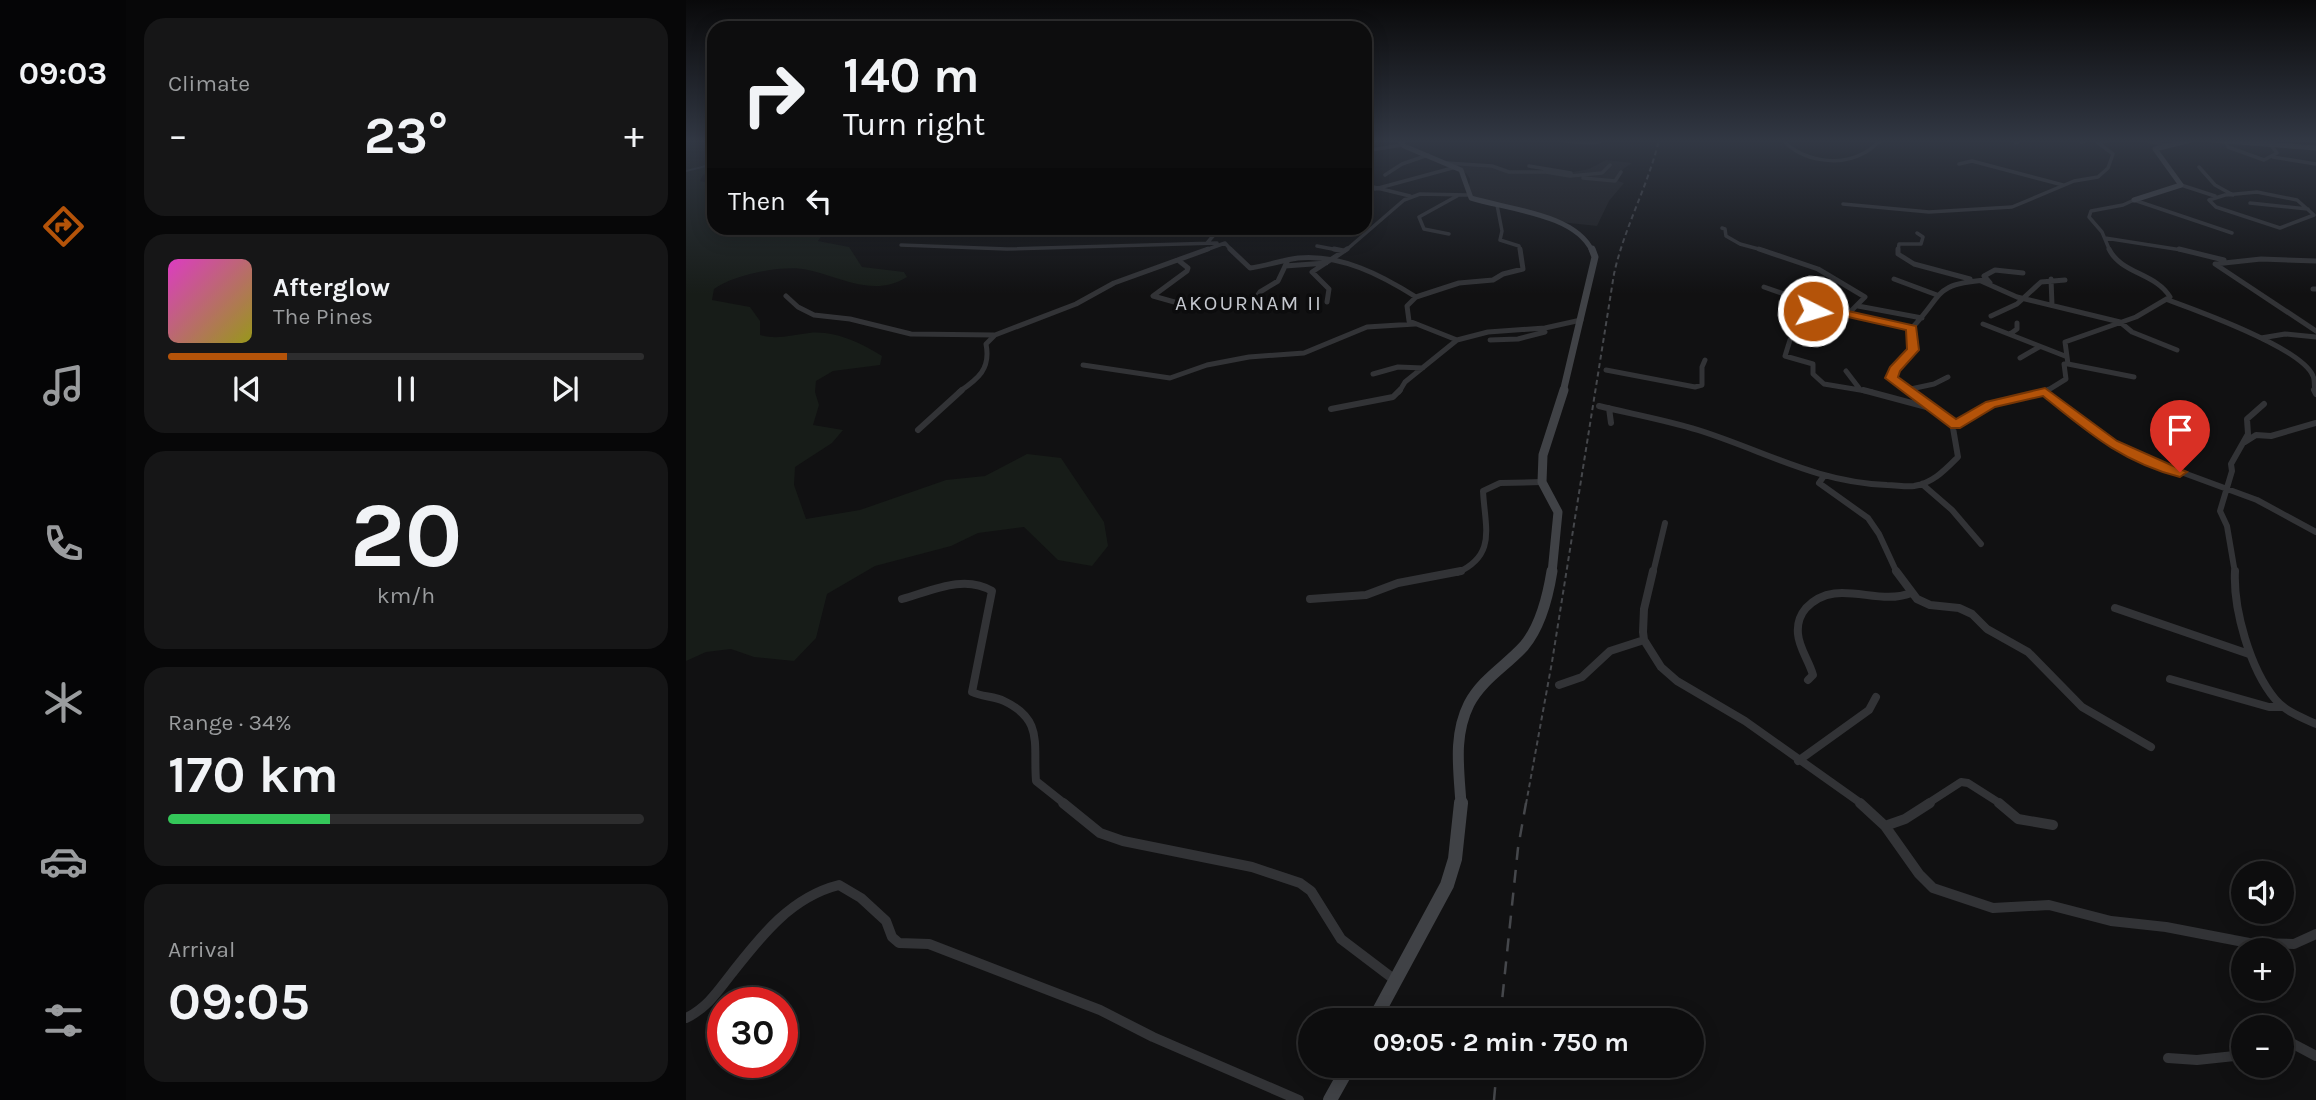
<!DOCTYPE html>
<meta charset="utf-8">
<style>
:root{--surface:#0d0d0e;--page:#161617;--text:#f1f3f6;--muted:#9a9c9e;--line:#2d2d2e;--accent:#b45309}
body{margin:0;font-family:Karla,sans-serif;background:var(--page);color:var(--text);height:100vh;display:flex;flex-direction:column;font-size:26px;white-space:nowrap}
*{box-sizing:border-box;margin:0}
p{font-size:23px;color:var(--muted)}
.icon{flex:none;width:38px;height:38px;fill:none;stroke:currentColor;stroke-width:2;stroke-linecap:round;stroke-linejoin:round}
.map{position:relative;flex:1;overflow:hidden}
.details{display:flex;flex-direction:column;gap:18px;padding:18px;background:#070708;width:560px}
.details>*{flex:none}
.hud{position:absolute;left:21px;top:21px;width:665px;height:214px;border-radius:21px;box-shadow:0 4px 18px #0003,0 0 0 2px var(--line);background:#0d0d0e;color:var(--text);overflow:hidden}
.buttons{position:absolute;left:1545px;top:861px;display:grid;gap:14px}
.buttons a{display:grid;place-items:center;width:63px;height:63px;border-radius:50%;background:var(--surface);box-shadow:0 4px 18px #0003,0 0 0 2px var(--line);font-size:35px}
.speed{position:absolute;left:21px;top:987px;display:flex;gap:14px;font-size:35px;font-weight:700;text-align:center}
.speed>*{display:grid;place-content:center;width:91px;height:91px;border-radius:50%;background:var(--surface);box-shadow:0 4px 18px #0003,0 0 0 2px var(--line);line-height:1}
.speed .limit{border:10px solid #d22;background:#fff;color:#111}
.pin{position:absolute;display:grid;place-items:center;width:60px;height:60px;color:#fff;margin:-72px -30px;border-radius:50% 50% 50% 0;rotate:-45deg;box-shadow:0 0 7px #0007}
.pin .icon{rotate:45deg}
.me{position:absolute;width:77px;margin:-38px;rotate:95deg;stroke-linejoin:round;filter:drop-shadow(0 0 5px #0008)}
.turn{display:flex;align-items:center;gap:24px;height:147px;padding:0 21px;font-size:32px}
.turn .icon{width:91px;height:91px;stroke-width:2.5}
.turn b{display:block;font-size:49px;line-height:60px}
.then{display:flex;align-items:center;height:66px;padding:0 21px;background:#0003;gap:14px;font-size:26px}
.big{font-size:52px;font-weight:700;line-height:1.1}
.details .widget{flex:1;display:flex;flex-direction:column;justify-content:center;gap:10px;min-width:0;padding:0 24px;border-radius:21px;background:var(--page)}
.details .dial{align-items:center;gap:0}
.dial b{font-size:91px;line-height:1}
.song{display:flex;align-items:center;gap:21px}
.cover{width:84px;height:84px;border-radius:10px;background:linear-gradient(135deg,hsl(310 70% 55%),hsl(60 70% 35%))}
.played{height:7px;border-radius:4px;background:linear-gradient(90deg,var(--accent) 25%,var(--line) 25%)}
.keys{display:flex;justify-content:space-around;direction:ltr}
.heat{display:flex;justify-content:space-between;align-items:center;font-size:38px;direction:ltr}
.charge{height:10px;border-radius:5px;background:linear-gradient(90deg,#34c759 34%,var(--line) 0)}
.trip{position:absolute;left:612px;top:1008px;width:406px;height:70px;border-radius:35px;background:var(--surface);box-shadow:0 4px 18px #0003,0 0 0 2px var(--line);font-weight:700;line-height:70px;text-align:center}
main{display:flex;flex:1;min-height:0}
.dock{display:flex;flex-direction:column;width:126px;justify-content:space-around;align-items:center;background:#050506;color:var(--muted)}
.dock .icon{width:49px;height:49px}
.dock .on{color:var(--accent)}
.dock b{font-size:32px;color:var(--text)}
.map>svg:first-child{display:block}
.built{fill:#1d1d1f}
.green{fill:#171c18}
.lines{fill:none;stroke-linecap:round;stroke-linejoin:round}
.stream{stroke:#293034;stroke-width:2}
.street-far4{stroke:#323336;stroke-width:3.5}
.street-far3{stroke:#323336;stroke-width:5}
.street-far2{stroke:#323336;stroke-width:6}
.street-far1{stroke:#323336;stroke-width:8}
.street{stroke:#323336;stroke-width:10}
.secondary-far4{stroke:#404246;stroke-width:5}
.secondary-far3{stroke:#404246;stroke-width:7}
.secondary-far2{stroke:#404246;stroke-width:9}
.secondary-far1{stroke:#404246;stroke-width:11}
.secondary{stroke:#404246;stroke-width:14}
.rail-far1{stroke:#45474b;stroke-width:2;stroke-dasharray:5 3.5;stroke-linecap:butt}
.rail{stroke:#45474b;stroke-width:2.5;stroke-dasharray:13 10;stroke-linecap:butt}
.route{fill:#b45309;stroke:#753606;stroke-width:2}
.labels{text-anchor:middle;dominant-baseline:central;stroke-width:7;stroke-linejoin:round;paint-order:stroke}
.far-quarter-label{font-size:21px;letter-spacing:2px;fill:#c4c7ce;stroke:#0c0c0d}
</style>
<main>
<nav class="dock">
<b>09:03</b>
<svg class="icon on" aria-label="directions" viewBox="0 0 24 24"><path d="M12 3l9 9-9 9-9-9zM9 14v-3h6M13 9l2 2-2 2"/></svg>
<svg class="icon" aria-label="music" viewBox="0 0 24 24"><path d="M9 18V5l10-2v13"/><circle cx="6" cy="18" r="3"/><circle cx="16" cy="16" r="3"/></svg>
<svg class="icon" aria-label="phone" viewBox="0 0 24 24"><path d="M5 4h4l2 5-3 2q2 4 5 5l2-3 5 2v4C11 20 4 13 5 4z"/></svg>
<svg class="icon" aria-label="climate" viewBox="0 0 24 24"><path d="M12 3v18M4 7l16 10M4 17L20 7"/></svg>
<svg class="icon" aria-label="car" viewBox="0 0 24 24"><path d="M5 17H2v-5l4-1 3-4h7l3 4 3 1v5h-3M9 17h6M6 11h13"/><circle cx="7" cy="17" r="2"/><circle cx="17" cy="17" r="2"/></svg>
<svg class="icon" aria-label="filters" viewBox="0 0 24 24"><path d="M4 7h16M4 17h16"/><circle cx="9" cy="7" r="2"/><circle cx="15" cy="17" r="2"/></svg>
</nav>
<section class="details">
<div class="widget"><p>Climate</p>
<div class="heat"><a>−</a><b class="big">23°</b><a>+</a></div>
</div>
<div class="widget">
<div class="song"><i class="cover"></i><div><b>Afterglow</b><p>The Pines</p></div></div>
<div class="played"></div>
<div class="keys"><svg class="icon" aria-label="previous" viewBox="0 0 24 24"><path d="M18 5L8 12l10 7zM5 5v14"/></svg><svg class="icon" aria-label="pause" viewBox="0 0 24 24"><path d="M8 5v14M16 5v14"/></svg><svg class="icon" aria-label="next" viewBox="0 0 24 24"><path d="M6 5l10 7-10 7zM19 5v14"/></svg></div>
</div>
<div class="widget dial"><b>20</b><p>km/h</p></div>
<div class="widget"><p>Range · 34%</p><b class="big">170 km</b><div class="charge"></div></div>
<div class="widget"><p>Arrival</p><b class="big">09:05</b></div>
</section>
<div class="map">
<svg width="1630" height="1100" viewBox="0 0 1630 1100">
<rect width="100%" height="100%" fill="#111112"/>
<path class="built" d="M920,160L946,163L937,169L932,181L938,183L923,201L911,226L874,222L787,199L782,194L784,179L781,174L762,162L801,165L820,172L843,170L872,175L903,169Z"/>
<path class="green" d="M0,140H28V170L17,175L14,181L28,184V228H147L139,230L132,241L163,247L176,267L218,272L221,277C188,298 155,277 122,270C98,264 47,275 28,289L26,300L64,307L74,321V335C91,340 106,335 123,333C148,330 175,343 196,356L194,365L147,371L130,381L129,392L133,405L127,425L157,430L146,443L109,467L108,485L120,519L174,510L260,480L299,476L341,454L375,458L418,522L422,546L406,566L372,560L338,527L292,533L265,546L189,566L141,594L130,638L108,661L68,657L45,649L20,652L0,661Z"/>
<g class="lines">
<path class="stream" d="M0,171L28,164"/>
<path class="street-far4" d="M1097,140C1116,161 1153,167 1178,153C1185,150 1189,144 1196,140
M1459,140L1480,146
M879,141L907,143L920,140
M1540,141L1542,147L1578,160L1591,153L1584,144
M1395,142L1403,140
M1330,143L1335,140
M679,151L716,145
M1587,157L1630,164
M761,163L806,166L823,172H860L884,176L916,173L924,165
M1273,164L1286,161L1377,185
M843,166L885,173V176
M1513,167L1529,185L1547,195
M699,175L716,164L742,155
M897,178L929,181L935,172
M679,185L724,196
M1495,185L1529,196
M689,189L770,167
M1571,192L1611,200L1628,215L1594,228L1530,207L1523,200L1539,195Z
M1564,203L1622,209
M1157,204L1243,212L1326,207L1388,181L1412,177L1422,168L1427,154L1411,142L1432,140
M811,205L816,231L814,240L833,246L834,251
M618,228H630
M1036,228L1039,229L1040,236L1054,244L1080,251
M763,234L738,229L733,217L771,196
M1419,238L1502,251
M521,243L534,228
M539,243L546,251
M215,245L321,249L531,243
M631,246L657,251
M517,251L539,243
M659,251L718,200L734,194L782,195
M1212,251L1213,244H1235L1237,237L1231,233
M1424,251L1416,232L1403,217L1405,211L1437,205L1448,200L1546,233"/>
<path class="street-far3" d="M544,249L564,268C580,266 596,260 612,258C655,254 695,275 730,297L773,283L807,280L817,274L837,269L834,249
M648,249L658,251
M1073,249L1132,269L1179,297L1162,314L1226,328C1259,293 1247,284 1301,280
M1212,249V254L1228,264L1284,279
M1493,249L1538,260
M492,260L502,268L501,271L467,296L492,303
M1630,261L1575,259L1529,264L1630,331
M599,266L640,263
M1208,279L1251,295
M1365,279L1366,305
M1295,281L1331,297L1434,322L1446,332L1491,350
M1304,283L1298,276L1309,270L1337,273
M1078,287L1104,296L1107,305L1112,307L1162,314
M1627,289H1630
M100,296L112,307L128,315L164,319L225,334L308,335
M730,297L721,306L723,321L771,340
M1482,300C1512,311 1616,348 1627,376C1629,380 1628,387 1629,392
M641,302L643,289L626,272L661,249
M565,305L574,292L592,281L602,260
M1172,306L1236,318
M1305,316L1331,304L1355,282L1379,280
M1297,324L1379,356
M1324,334L1331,329V323
M1575,338L1599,334L1630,337
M804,340L832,339L859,332
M1104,340L1099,356L1127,364V374L1138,384L1186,392
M1334,358L1353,347
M1382,364L1448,377
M397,365L484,378L521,365L563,357L618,353L681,327L729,324
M920,370L1009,387L1016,385V367L1019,360
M1160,371L1173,388
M687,374L712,367L737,368
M1220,390L1248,384L1262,377
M273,392C292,379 305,369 300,344L309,335L390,304L428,283L522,249
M713,392L719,382L771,340L802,332L859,328L895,320
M1225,392L1206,378L1208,370L1227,350L1226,328
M1359,392L1380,379L1378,364H1382L1379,342L1450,317L1484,297C1470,273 1435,274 1423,249"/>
<path class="street-far2" d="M1177,390L1248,409
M1223,390L1270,425
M1362,390L1359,392L1407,431L1438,451L1571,500L1630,532
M1628,390L1630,394
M913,406C946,414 980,420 1012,430C1079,451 1129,482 1201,485C1210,485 1220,487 1228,486C1247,483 1259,470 1272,457L1267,428C1293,404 1325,399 1359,392
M923,408L925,423
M645,409L707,397L714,390
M232,430L276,390
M1559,442L1570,435L1585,436L1630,423
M1138,476L1133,483L1182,518L1193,534L1211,573
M1236,484L1266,510L1295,544
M771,573C811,555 799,528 797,491L814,483L856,482
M967,573L979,523
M1549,573L1541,526L1534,511L1546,471L1545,464L1562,434L1561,419L1578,404"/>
<path class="street-far1" d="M967,571L958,609L957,632L958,640L975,667L991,681L1059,721L1176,804
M1210,571L1231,599L1244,605L1273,608L1286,614L1301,629L1342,652L1396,707L1465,747
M1549,571C1547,609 1564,669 1589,699C1600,712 1615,717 1630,724
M216,599C245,591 278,574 306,591L286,692C296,697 308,696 318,701C358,720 347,744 350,781L379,804
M624,599L680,595L712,583L775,571
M1429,608L1563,654
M1484,679L1583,707H1597
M1122,680L1127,675C1123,661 1113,648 1112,634C1111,624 1114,615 1120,608C1150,576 1190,607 1225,593
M873,685L896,677L924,651L958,640
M1112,761L1183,710L1190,697
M1241,804L1275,782L1282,783L1315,804"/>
<path class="street" d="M377,803L414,833L437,841L566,867L614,883L625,891L655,939L709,980
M1174,803L1199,826L1233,874L1247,888L1307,908L1363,905L1425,921L1480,927L1563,943L1608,944L1630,934
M1313,803L1332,819L1367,825
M1199,826L1219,819L1244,803
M0,1018C21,1008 32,991 46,973C75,936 105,897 153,885L175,898L200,921L206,937L213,943L243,944L414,1010L467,1037L613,1100
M1596,1038L1630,1056
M1482,1058L1511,1060L1558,1055"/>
<path class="secondary-far4" d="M719,140L715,142L718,146L775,170L785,198C820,209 890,214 906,251
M1526,140L1630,148
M1448,200L1495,185L1469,149L1505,140"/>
<path class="secondary-far3" d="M877,392L909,257L906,249"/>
<path class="secondary-far2" d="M866,573L872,512L856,482L857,455L878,390"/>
<path class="secondary-far1" d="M775,804C773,770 767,736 783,704C796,679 820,666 838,646C855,626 862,596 866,571"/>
<path class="secondary" d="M688,1020L761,885L769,859L775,803
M644,1100L663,1066"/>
<path class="rail-far1" d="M840,804L866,662L928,274C938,228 962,186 973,140"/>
<path class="rail" d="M814,1020L832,848L840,803
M808,1100L811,1066"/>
</g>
<linearGradient id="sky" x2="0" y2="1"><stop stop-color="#09090a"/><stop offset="0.48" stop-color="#323844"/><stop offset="1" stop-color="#323844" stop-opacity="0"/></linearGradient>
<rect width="1630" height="294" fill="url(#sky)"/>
<path class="route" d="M1127,308L1162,311L1230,326L1233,350L1214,371L1212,377L1270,419L1300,402L1359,388L1431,441L1501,472L1494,477C1436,462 1403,433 1357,396L1309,407L1274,428H1265L1199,378L1204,367L1221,349L1220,330L1162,317L1123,313L1121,311Z"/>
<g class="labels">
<g class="far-quarter-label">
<text x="563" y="303">AKOURNAM II</text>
</g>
</g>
</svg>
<div class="buttons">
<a><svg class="icon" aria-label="sound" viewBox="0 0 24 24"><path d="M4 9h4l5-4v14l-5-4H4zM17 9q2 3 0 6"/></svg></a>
<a>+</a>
<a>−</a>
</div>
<div class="speed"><div class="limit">30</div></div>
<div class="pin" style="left:1494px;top:472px;background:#d93025"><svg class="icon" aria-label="arrive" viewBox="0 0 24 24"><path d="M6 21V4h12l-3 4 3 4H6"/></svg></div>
<svg class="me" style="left:1127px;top:311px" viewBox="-20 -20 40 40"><circle r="17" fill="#b45309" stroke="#fff" stroke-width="3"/><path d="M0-11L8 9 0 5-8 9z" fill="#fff"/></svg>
<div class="trip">09:05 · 2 min · 750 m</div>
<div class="hud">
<div class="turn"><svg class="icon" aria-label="right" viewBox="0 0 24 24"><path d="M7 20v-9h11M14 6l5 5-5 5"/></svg><div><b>140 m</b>Turn right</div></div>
<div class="then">Then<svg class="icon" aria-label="left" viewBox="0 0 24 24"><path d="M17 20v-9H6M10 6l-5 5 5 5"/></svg></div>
</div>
</div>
</main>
